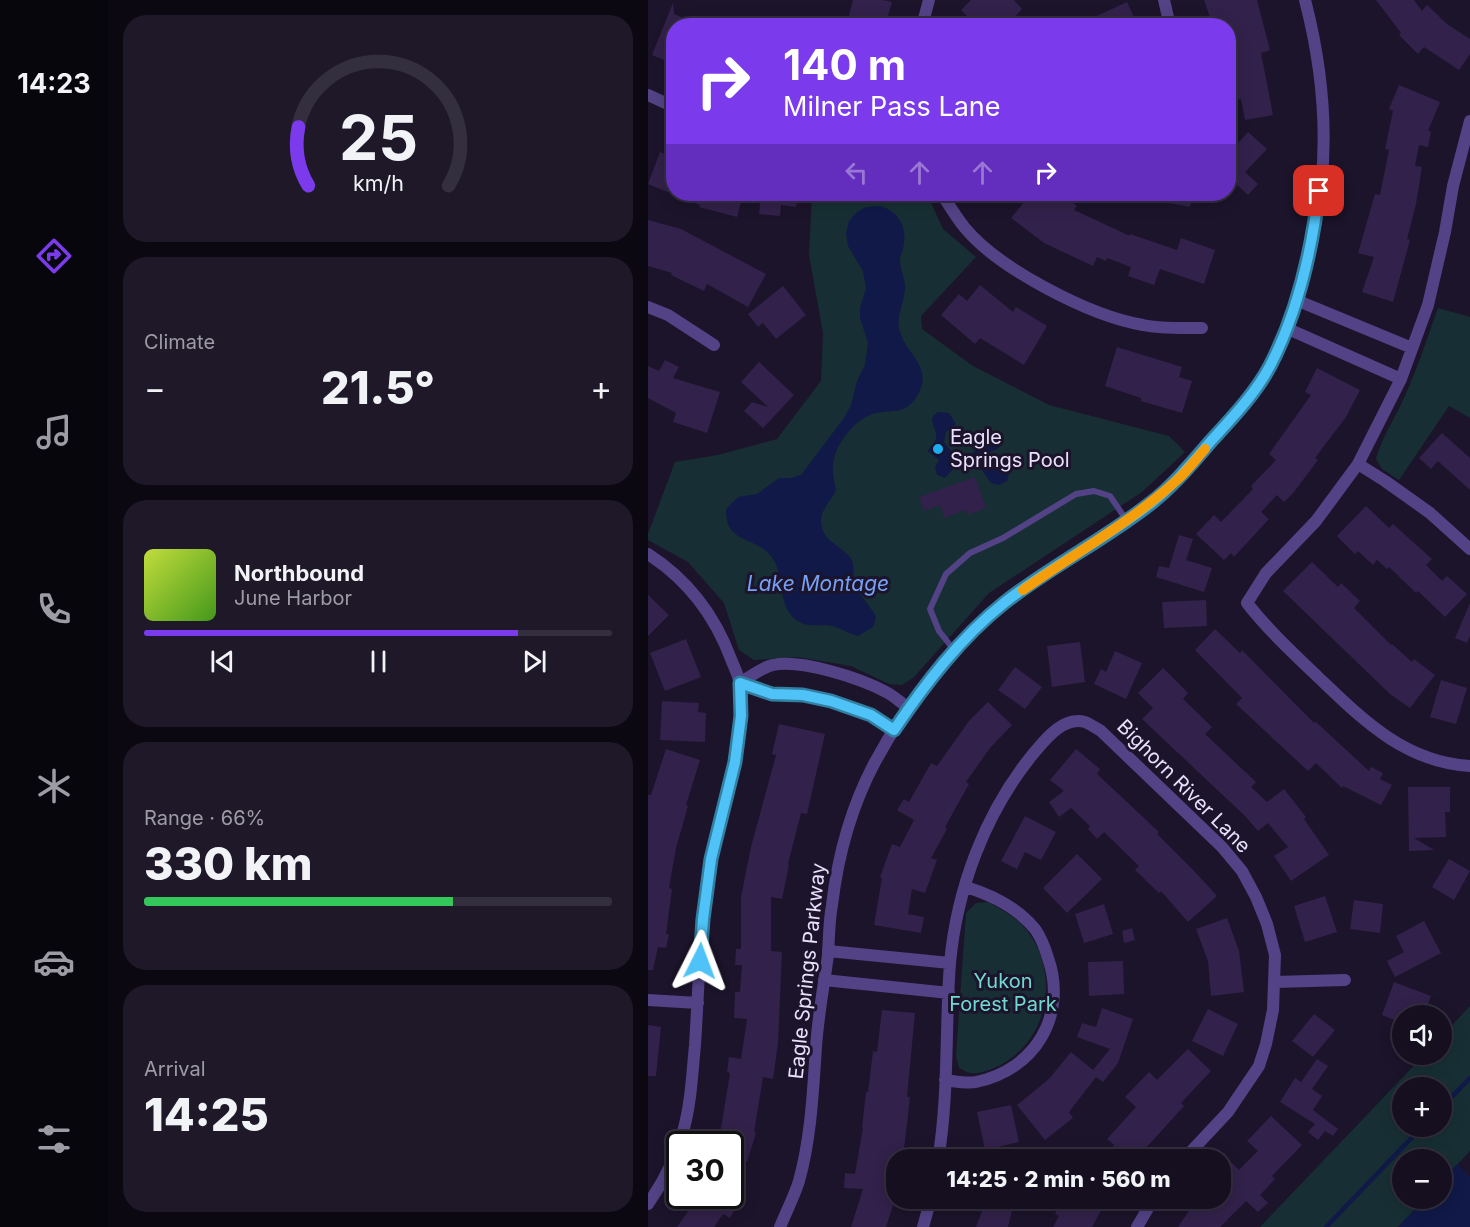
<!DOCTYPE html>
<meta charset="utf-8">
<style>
:root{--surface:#150f20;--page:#1e1829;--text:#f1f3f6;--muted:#9d9ca5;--line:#342f3e;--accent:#7c3aed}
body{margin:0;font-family:Inter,sans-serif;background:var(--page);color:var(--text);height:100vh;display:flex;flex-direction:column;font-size:22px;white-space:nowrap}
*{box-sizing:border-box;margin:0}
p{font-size:20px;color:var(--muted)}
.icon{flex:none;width:33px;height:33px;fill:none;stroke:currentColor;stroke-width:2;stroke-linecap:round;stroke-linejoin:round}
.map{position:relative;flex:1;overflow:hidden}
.details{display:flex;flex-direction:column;gap:15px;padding:15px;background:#0c0812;width:540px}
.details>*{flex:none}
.hud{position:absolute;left:18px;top:18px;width:570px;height:183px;border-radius:24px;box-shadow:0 3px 15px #0003,0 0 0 2px var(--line);background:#7c3aed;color:#fff;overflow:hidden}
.fabs{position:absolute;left:744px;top:1005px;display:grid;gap:12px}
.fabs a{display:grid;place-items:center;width:60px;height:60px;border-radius:50%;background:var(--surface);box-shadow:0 3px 15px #0003,0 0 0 2px var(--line);font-size:30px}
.speed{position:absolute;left:18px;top:1131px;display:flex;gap:12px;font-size:30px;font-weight:700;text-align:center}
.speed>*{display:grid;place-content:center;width:78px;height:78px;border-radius:50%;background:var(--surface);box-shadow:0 3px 15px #0003,0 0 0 2px var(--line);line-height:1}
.speed .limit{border:3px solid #111;border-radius:9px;background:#fff;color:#111}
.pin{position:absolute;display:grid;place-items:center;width:51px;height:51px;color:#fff;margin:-26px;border-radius:12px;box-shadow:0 3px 9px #0006}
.me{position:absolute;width:66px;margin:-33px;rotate:3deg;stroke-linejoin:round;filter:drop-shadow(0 0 4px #0008)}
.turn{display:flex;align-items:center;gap:21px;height:126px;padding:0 18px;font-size:27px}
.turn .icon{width:78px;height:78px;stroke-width:2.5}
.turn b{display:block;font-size:42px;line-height:51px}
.lanes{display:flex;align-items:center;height:57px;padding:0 18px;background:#0003;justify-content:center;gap:30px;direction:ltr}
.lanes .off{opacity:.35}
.big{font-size:45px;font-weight:800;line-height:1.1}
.details .widget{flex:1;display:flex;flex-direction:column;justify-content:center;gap:9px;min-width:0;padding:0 21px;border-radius:24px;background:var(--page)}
.details .dial{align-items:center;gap:0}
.dial svg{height:156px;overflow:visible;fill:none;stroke:var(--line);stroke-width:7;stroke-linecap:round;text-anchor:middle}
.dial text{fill:var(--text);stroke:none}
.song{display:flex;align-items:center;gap:18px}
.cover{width:72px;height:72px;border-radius:9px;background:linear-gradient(135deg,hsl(70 70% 55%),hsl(100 70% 35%))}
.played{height:6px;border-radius:3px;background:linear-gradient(90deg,var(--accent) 80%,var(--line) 80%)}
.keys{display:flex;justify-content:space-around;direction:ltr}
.heat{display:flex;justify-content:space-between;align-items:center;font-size:33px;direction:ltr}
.charge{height:9px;border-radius:4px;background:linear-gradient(90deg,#34c759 66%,var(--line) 0)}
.trip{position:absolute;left:238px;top:1149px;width:345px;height:60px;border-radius:24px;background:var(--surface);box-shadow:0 3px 15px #0003,0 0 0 2px var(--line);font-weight:800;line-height:60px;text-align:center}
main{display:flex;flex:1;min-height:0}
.menu{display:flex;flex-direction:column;width:108px;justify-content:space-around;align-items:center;background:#08060d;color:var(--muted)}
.menu .icon{width:42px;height:42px}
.menu .selected{color:var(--accent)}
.menu b{font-size:27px;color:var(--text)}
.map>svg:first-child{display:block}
.green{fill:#172f34;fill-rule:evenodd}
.water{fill:#101948}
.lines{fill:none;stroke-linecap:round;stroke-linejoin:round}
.stream{stroke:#101948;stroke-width:4.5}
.building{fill:#32214a}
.service{stroke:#534386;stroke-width:6}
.minor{stroke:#534386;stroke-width:12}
.tertiary{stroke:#534386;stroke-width:12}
.route-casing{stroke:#337fa1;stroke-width:15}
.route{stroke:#4fc3f7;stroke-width:10}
.slow{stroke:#f59e0b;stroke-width:10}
.poi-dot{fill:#1baded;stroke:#1c142b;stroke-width:2}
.labels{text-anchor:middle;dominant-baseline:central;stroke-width:6;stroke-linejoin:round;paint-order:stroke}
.poi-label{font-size:20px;fill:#e9e0fd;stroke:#1c142b;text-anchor:start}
.street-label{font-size:20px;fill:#e9e0fd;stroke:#1c142b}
.park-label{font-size:20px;fill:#70d9d4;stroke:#1c142b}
.water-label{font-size:21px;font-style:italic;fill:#76a0f4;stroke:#1c142b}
</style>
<main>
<nav class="menu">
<b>14:23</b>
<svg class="icon selected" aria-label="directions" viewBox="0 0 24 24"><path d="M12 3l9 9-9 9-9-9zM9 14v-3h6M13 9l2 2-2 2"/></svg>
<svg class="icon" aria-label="music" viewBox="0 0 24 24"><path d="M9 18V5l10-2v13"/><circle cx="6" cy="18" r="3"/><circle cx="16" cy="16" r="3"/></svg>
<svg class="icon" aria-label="phone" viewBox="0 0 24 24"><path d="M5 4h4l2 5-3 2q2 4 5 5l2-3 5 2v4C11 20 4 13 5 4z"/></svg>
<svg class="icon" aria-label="climate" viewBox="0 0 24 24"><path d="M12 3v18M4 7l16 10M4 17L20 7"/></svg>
<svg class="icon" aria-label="car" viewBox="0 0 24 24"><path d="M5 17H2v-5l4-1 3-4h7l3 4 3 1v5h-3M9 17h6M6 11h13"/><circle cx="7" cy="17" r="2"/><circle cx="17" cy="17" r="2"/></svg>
<svg class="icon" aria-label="filters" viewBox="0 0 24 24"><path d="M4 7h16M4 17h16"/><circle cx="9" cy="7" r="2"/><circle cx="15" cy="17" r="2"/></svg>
</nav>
<section class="details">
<div class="widget dial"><svg viewBox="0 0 100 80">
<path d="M14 69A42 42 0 1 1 86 69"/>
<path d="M14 69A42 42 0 0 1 9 39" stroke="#7c3aed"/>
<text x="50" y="56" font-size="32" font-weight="700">25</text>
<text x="50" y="72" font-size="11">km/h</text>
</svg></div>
<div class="widget"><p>Climate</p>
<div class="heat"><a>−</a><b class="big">21.5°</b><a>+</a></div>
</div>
<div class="widget">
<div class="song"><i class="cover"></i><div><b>Northbound</b><p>June Harbor</p></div></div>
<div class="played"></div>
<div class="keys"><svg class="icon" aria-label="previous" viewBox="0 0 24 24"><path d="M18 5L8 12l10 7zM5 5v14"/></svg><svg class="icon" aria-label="pause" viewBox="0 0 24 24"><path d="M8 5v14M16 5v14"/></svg><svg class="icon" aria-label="next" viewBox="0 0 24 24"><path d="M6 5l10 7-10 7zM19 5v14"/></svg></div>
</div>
<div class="widget"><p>Range · 66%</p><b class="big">330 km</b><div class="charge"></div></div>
<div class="widget"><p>Arrival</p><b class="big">14:25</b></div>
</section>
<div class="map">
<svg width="822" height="1227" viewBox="0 0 822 1227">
<rect width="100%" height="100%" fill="#1c142b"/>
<path class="green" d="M164,194H279L295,229L328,257L273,316L274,329L325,366L401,405L521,436L537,452L494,492L341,593L266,677L254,685L241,684L203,666L149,657L106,660L91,650L76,603L40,562L0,540V534L27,462L70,455L129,439L173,381L175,333L161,255Z
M790,308L822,317V418L801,406L751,480L734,469L728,459C734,437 746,420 755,400C769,370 779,339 790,308Z
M340,902C351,908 362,914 371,922C413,962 405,1036 354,1064C347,1068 331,1075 323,1073C319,1073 314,1069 311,1068L308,1056L318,913L328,903Z
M822,1006V1151L794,1181V1160H754V1198L777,1199L750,1227H612L776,1055L794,1054V1036ZM754,1088H794V1126H754Z"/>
<path class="water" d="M231,206C248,209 259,225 256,243C256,248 252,255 252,260C252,269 257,278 257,287C257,303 247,316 252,332C260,357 287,368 268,398C257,414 244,410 228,413C209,417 190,441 186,459C183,469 186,480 188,490C184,500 174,508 173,519C172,539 189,543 200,555C209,564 203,575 208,586C212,597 223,606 228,617L225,627L210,636C201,634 193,628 184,626C172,624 159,628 148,620C128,604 138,575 123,556C105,535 77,544 78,509L90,497L109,494L131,478H143L153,475L196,418L203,405L209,381L217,365L220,343L212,318V308L218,288L215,271L200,246L198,234L201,221L209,212L218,207Z
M290,412L301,413L308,424L298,432L296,442L303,451L313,457C332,456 332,436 347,434L353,436L354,443L350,449L341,452L340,455L344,460L352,459L358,463L361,474L359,481L351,485L343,483L334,470L324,467L316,470L306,468L297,478L289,475L287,467L291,460L280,451C282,446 286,445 288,439C290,427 277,420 290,412Z
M809,1164L822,1177V1227H750L777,1199L794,1198V1181Z"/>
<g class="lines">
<path class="stream" d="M794,1107L822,1078
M678,1227L775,1126"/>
</g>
<path class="building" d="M205,0H235L244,2L237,26H198Z
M323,0H366L374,9L358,26H329L313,10Z
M556,0H609L622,50L613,53L625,115L597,120L593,99L580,101V26H565Z
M728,0H766L774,11L779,5L799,24L822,39V54L811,70L776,47L770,54L751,35L753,33Z
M479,2L490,26H427Z
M25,3L26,14L52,25L26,26V64L4,55Z
M751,85L792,102L780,131H783L780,147L771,145L767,166L774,167L768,204L759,239L762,240L745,302L714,292L726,257L710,253L727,194L732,195L741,150L737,149L745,111L741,109Z
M600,132L619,149L597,172L610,184L600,195L580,177V137L589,144Z
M12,152L26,158V194H95L89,217L51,207L52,205L0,184Z
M113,194H150L148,207L133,205L132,216L111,214Z
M383,194H414L429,206L426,210L482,236V234L529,250L533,238L567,250L556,284L512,269L506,285L480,276L483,267L459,258L458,261L449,257L445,266L396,243L363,218Z
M501,194H544L542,207L500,199Z
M0,220L33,229L118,274L100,307L59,284L56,291L23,275L24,273L0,266Z
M332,285L365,312L368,307L399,326L376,365L332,338L327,344L293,315L311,294L319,301Z
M135,286L158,315L128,339L115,323L110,327L100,314Z
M469,347L534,367L531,377L544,381L534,413L493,401V398L457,386Z
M17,360L31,367L25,378L72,392L59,433L25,422L28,413L0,398V366L11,371Z
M111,362L146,395L115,428L96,411L104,402L120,407L93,382Z
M669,368L712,390L698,417L667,458L670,460L646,492L636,502L629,495L613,512L621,519L586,557L583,553L576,560L548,534L566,515L573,522L605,489L603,486L628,460L621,454L663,395L657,392Z
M794,433L822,458V490L790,461L783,469L771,458Z
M327,477L338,508L320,515L318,510L296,518L292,505L276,511L271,497Z
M718,506L741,528L745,524L784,559L778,565L794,581L799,576L819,594L797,617L770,591L768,593L741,567L739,569L729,560L725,565L710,551L707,554L689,536Z
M531,535L545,539L538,560L564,568L556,592L508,577L511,566L521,568Z
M664,562L690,587L693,583L712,601L706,608L743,645L744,644L764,662L766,659L787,675L762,708L742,694L635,591Z
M0,595L21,615L0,636Z
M558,600L559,626L516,628L514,602Z
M822,603V636L819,643L807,638Z
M567,629L592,653L594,650L666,723L668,722L721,771L723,767L735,773L732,779L744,785L733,805L695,786L694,788L668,763L660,771L588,704L594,698L547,650Z
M38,639L53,677L17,691L2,653Z
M432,642L437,682L404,687L399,646Z
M467,651L494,663L478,699L446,684L453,669L458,672Z
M367,667L394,687L377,709L350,690Z
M515,668L540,693L535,699L564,727L557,734L608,782L603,787L619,802L636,789L658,817L656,819L681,855L643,881L626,856L640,847L620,823L610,831L597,816L494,719L505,708L490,693Z
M793,680L819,688L808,724L782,717Z
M14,701L51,703L50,712L58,713L57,742L12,740Z
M340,702L364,725L342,748L318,782L321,784L297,827L299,829L283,858L289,860L277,893L264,889L260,914L276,917L273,933L226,925L234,878L232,877L244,844L252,847L266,820L249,810L256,799L261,802L283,763L289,766L321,721Z
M131,724L177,734L159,814L153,813L140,864L141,865L134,899L123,897V951L134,952L130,1043L125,1079L115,1077L106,1132L108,1133L99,1162L82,1157V1144H68L73,1128L82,1073L79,1072L81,1057L93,1059L99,1019L86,1018L87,992H92L94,965H87L88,949H93V897L103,847L128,755L124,754Z
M18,749L52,760L38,805L40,806L28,848L21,888L24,889L18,934H21L18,948L10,947L5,970H0V795H3Z
M428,749L452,769L449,774L511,832L509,834L549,874L569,896L540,922L513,891L511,893L487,870L491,866L456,832L449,839L440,829L442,826L423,808L411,817L401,802L416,791L402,780Z
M760,787H802V812H797L798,837L766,838L786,850L761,851Z
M377,816L408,832L393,860L377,852L369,869L353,861Z
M429,854L454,879L419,913L395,888Z
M801,859L822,871L806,900L784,887Z
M677,896L689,932L657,942L646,906Z
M706,900L735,904L732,933L702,929Z
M456,904L465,934L436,943L427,914Z
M579,918L591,951L596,992L563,996L560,961L548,929Z
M776,921L793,953L747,977L739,961L756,952L748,936Z
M484,928L487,940L476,943L474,931Z
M475,961L476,994L441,996L440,962Z
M746,982L783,996L775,1016H754V1023L734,1015Z
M454,1008L485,1019L470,1063L455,1082L448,1077L421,1112L425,1118L397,1140L369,1105L401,1079L423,1052L445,1070L462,1049L429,1037L434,1023L448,1027Z
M560,1009L590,1024L575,1056L544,1041Z
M234,1010L267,1013L259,1097H262L257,1141L254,1160H249V1193L238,1227H203L215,1189L196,1188L197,1173L207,1174L215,1128L214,1127L218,1092H220L225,1051L229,1052Z
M666,1014L687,1030L665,1057L644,1041Z
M0,1025L13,1027L8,1076H0Z
M540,1049L563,1071L533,1103L536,1106L487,1160H456L466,1145L459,1139L488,1107L477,1097L501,1072L509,1080Z
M669,1059L680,1066L664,1089L674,1096L665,1110L690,1129L685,1136L677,1131L670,1140L660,1132L667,1124L632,1102L647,1078L653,1082Z
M363,1105L371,1142L337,1150L329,1112Z
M623,1116L654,1145L624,1176L627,1179L612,1195L620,1203L610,1212L598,1201L572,1227H530L545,1205L538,1198H573V1168L581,1160L591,1170L610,1151L599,1141Z
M82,1179L99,1188L82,1218L75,1214L66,1227H29L51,1196H82Z
M300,1198H367L360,1227H328L334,1211L300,1204Z
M415,1198H443L456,1205L444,1227H405L411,1216L407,1214Z"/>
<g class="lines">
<path class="service" d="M306,650L291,631L282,609L298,574L322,553L355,538L428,494L446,491L462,496L479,521"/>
<path class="minor" d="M516,0L522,26
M274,26L281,0
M0,95L26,107
M822,121L805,186L797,232L780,305L753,379L710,464L668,521L618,573L599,603C620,630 645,653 670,677C714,719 756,762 822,766
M294,194C301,205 308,217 317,228C351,269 442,316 495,325C514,329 535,328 554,328
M648,300L764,348
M0,307L20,315L66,345
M638,328L753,379
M710,464L737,481L782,513L822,549
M0,554C39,579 67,616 83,659C86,667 91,676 92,685C100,744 74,802 63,859C52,920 51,983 47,1045C44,1075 43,1106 34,1135C27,1159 14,1184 0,1204
M92,683C102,677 114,667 125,665C153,659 212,678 238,692C246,696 253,703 261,708
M92,683L124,694L155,695L183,701L223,715L246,730
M180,951L302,963
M176,980L301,993
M627,982L697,980
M0,1000L50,1003
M297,1080C306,1081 319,1084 328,1082C387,1070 420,1015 400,958C397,948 393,937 387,929C369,907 344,895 318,887
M290,1160C301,1095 297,1029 302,963C309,888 337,813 385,754C397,740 415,716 437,722C442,724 448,728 453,731L574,847L594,871L608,897L619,924L627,955L625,1010L618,1044L611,1066L580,1112L535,1160
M275,1227L283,1198
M489,1227L506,1198"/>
<path class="tertiary" d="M132,1227C138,1212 146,1197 151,1181C163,1138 165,1091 168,1047C170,1016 176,985 180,955C181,938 181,921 184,905C190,855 203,807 227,762C259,703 304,644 357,603C404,566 458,540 504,502C530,481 551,456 573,430C590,410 607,391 620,368C638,337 648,302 656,268C659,254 664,240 667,226C682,152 676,73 657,0"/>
</g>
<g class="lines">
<defs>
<path id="route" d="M52,961L55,919L63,859L87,762L93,716L92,683L124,694L155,695L183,701L223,715L246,730C277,684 312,638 356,603C403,566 456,540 503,503C526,485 544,463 563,441C584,418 607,394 622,366C649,314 664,249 671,191"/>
</defs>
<use href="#route" class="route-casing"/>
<use href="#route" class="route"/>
<path class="slow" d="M375,590C427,553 482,523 529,480C539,471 548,459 557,449"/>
</g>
<circle class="poi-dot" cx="290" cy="449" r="6"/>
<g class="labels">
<g class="poi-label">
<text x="302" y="437">Eagle<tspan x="302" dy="23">Springs Pool</tspan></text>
</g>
<g class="street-label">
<text transform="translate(536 786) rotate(45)">Bighorn River Lane</text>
<text transform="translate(159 971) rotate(-84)">Eagle Springs Parkway</text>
</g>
<g class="park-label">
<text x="355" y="981">Yukon<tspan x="355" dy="23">Forest Park</tspan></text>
</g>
<g class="water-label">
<text x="170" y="583">Lake Montage</text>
</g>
</g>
</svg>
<div class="fabs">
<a><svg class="icon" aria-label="sound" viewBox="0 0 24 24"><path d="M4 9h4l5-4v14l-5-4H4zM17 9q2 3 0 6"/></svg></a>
<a>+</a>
<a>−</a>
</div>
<div class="speed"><div class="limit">30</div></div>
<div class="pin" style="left:671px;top:191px;background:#d93025"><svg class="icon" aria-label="arrive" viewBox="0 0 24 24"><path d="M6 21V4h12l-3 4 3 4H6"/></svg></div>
<svg class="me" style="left:52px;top:961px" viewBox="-20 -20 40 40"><path d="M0-17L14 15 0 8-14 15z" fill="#4fc3f7" stroke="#fff" stroke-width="4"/></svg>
<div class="trip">14:25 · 2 min · 560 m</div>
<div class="hud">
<div class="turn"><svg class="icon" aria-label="right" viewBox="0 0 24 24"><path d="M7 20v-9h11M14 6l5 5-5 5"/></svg><div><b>140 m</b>Milner Pass Lane</div></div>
<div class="lanes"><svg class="icon off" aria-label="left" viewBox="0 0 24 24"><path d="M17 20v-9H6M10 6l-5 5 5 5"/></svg><svg class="icon off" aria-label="ahead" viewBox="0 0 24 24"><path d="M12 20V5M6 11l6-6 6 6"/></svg><svg class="icon off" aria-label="ahead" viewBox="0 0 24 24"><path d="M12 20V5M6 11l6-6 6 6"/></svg><svg class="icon" aria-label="right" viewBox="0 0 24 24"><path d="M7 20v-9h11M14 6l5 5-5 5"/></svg></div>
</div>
</div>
</main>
